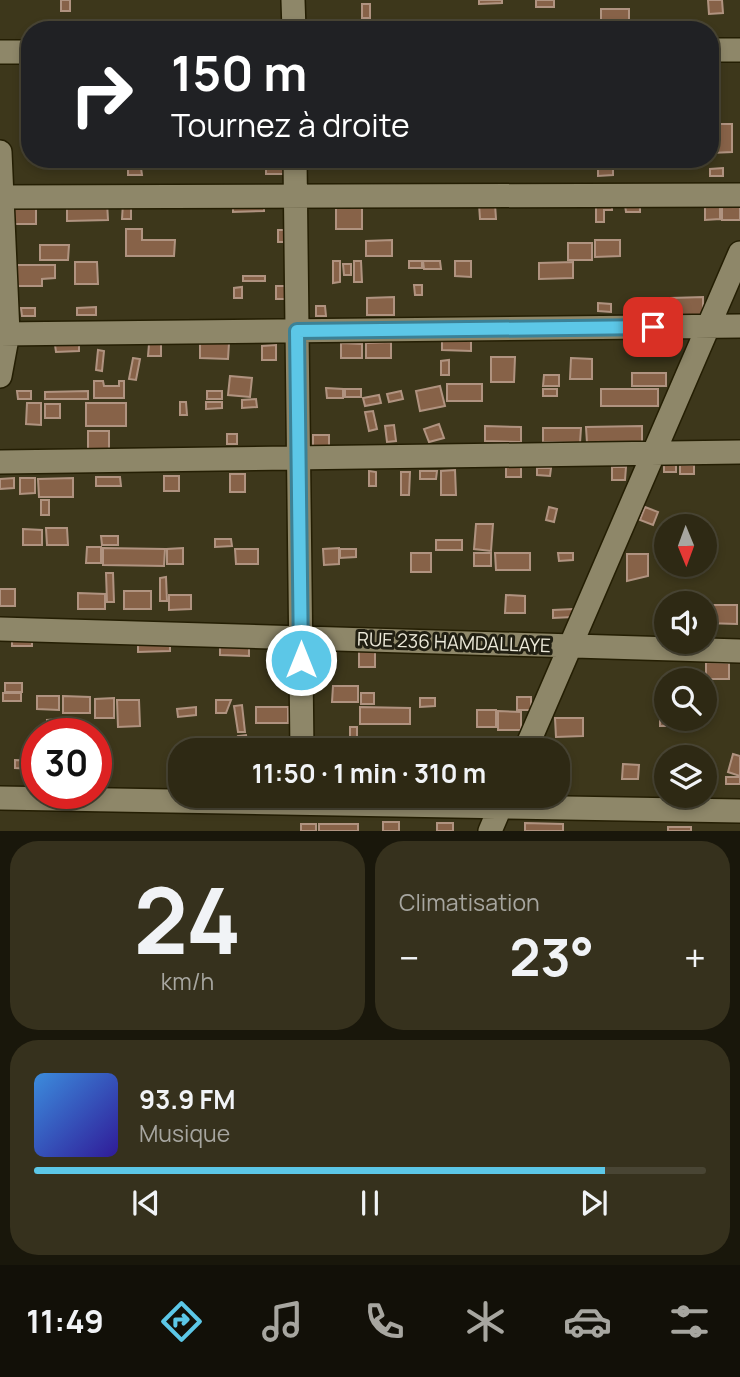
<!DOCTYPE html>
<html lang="fr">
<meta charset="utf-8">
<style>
:root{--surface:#2e2914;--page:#36311d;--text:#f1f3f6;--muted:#a7a6a0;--line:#494534;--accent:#5cc7e7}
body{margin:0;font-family:Manrope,sans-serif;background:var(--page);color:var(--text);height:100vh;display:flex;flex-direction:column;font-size:26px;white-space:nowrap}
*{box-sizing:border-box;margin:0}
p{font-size:23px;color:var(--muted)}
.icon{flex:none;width:38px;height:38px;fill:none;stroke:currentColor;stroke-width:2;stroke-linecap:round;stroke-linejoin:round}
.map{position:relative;height:831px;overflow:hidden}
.sheet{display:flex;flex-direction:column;gap:10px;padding:10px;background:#19170b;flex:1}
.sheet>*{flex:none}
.top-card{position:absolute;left:21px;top:21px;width:698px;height:147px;border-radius:28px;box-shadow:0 4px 10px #0003,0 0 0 2px var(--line);background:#202124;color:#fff;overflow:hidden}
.needle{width:46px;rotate:179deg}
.fabs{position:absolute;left:654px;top:514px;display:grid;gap:14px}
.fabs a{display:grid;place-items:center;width:63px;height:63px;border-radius:50%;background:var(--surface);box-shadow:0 4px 10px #0003,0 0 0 2px var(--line);font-size:35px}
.speed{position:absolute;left:21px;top:718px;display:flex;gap:14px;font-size:35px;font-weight:700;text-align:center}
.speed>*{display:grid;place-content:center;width:91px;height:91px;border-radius:50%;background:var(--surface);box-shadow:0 4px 10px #0003,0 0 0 2px var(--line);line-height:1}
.speed .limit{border:10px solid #d22;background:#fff;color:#111}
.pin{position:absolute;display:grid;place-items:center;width:60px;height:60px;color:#fff;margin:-30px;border-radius:14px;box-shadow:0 4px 10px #0006}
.me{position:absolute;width:77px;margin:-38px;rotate:0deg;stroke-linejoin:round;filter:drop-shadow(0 0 5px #0008)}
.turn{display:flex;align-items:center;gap:24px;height:147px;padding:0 35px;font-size:32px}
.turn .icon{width:91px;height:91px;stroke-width:2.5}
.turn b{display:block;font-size:49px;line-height:60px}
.big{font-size:52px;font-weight:700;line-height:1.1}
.sheet .card{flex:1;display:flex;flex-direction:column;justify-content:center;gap:10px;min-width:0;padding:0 24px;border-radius:28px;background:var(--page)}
.sheet .dial{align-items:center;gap:0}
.dial b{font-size:91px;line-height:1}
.song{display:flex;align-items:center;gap:21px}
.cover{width:84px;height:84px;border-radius:10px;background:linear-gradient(135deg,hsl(210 70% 55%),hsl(250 70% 35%))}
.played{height:7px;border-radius:4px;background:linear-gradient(90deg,var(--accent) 85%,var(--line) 85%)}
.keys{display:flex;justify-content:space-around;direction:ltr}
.heat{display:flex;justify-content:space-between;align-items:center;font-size:38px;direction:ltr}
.sheet .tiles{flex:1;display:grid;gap:10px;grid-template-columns:1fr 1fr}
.card:last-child{grid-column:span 2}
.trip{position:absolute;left:168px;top:738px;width:402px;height:70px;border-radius:28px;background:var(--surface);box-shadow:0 4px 10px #0003,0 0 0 2px var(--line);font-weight:700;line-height:70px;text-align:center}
.tabs{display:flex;height:112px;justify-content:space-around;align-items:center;background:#121008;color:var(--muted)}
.tabs .icon{width:49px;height:49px}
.tabs .active{color:var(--accent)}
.tabs b{font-size:32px;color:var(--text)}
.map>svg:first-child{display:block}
.building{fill:#876248;stroke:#b09380;stroke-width:2}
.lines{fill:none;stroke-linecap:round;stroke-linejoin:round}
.minor-casing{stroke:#241e03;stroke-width:26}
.minor{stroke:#8e8769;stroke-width:23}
.route-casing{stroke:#3c8196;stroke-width:18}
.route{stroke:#5cc7e7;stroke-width:12}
.labels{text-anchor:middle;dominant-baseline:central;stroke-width:6;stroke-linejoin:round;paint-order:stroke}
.street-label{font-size:19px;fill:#edeada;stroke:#211f12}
</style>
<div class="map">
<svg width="740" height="831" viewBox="0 0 740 831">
<rect width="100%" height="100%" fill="#3d371b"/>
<path class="building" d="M61,0H70V11H61Z
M479,0H502V3L479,4Z
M536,0H554V7H536Z
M708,0H722L723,13L709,14Z
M362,4H370V18H362Z
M601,9H629V30H601Z
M710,124H732V152L711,153Z
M579,159H595V164L579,165Z
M128,168H141L142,175H128Z
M266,168H283V174H266Z
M598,168H613V175L598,176Z
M723,168V176H710V169Z
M107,202L108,220L67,221V203Z
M740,202V220H722V203Z
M123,203H131V219H122Z
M233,203H264V211L233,212Z
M720,203V219L705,220V204Z
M479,204H495L496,219H480Z
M596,204H612V210H604V222H596Z
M336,205H362V229H336Z
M625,205H640V212H626Z
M11,207H36V224H11Z
M126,229H142V240H175L174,256H126Z
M278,230H285V242H278Z
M392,240V256H366V241Z
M595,240H620V256L595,257Z
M568,243H592V260H568Z
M40,245H69L68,260H40Z
M333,261H340V282L333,283Z
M354,261H361L362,282H354Z
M409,261H422V268H409Z
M423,261H440L441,269H424Z
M455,261H471V277L455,276Z
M75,262H97L98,284H75Z
M573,262V278L539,279V263Z
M343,264H351V275H344Z
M16,265H55V278L42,279V286H17Z
M243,276H265V281H243Z
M414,285H422V295H415Z
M276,286H286V299H276Z
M242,287V298H234V288Z
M394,297V315H367V298Z
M703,297V315H671V298Z
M598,303L611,304V312L598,311Z
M316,306H325L326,316H316Z
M96,307V315H77V308Z
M21,308H35V316H22Z
M442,341H471V351L442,350Z
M200,342L229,343L228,359L200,358Z
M391,342V358H366V343Z
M341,343L362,344V358H341Z
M79,344V351L56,352L55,345Z
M149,344H161V356H148Z
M276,345V360H262V346Z
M98,350L104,351L102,371L96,370Z
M491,357H515L514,382H491Z
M133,358L140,359L136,380L129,379Z
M571,358L592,359V379H570Z
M449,360V375H441V361Z
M632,373H666V386H632Z
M544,375H559V386H543Z
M230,376L252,378L250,397L228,395Z
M94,381H103L104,386H119V381H124V398H94Z
M447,384H482V401H447Z
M440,386L445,406L420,411L416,391Z
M326,388L343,389V398H327Z
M345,389H361V397H345Z
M543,389H557V396H543Z
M601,389H658V406H601Z
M17,391H31V399H18Z
M88,391V399H45V392Z
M207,391H222V399H207Z
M401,391L403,399L389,402L387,394Z
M379,395L381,403L365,406L363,398Z
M256,399L257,407L242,408V400Z
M180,402H186L187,415H180Z
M206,402H222V408L206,409Z
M27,403H41V425L26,424Z
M86,403H126V426H86Z
M45,404H60V418H45Z
M373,411L377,429L369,431L365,412Z
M439,424L444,438L429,442L424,429Z
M394,425L396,441L387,442L385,426Z
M485,426L521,427V442L485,441Z
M642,426V443H587L586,427Z
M543,428H581L580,443L543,442Z
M88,431H109V453L88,454Z
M227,434H237V444H227Z
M313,435H329V447H313Z
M664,465H676V472H664Z
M680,465H694V474H680Z
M506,467H521V477H506Z
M612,467H626L625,480H612Z
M537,468H551L550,476L537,475Z
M455,470L456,495H441V471Z
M369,471L376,472V486H369Z
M420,471H437L436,479H420Z
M401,472H410L409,495H401Z
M230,474H245V492H230Z
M164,476H179V491H164Z
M96,477H120L121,486H96Z
M14,478V488L0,489V479Z
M20,478H35V493L20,494Z
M73,478V497H39L38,479Z
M41,500H49V515H41Z
M549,507L557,509L554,522L546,520Z
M645,507L658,512L653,525L640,520Z
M476,524H493L491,551L474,549Z
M46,528H67L68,545H47Z
M23,529L42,530V545H23Z
M101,536H118V545H102Z
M215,539H231L232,546L215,547Z
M436,540H462V550H436Z
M87,547H101V563H86Z
M103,548L165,549L164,566L103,565Z
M183,548V564H167V549Z
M339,548V564L324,565L323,549Z
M235,549H258V564H236Z
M340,549H356V557L340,558Z
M411,553H431V572H411Z
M474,553H491V566H474Z
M495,553H530V570H496Z
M558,553H573V560L559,561Z
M627,554H648V576L627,581Z
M106,573H113L114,602H107Z
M166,577L167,601H160V578Z
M0,589H15V606H0Z
M124,591H151V609H124Z
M78,593L105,594V609H78Z
M169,595H191V609L169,610Z
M506,595L525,596V613H505Z
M705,605H737V624L705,623Z
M573,609V617L553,618V610Z
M12,637H32V646H12Z
M138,642H170V651L138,652Z
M220,646L249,647V656L220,655Z
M323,649H336V658H322Z
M314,651H321V665H314Z
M359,651H375V667H359Z
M706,662L729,663V679H706Z
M5,683H22V692H5Z
M333,686H358V702H332Z
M3,693H21V701H3Z
M361,693H374V704H361Z
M37,696H59V710L37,709Z
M63,696L90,697V713H63Z
M517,697H531V710H517Z
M114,698V718H95V699Z
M420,698H435V706L420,707Z
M117,700H139L140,726L118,727Z
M216,700H231L226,713H216Z
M242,705L245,732H238L234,706Z
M196,707V715L178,717L177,709Z
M256,707H288V723H256Z
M360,707L410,708V724H360Z
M477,710H496V727H477Z
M498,711L521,712V730H498Z
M555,718H583V736L556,737Z
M62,719L63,733H48L47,720Z
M660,719L673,720V726H660Z
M675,720H689V727H675Z
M350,727H357V738L350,739Z
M246,735L249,751H241L238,736Z
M220,739L222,751H212L211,740Z
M733,754L740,756V776L728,772Z
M15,760L33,761V769L15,768Z
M623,764L639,765L638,779H622Z
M726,777H740V784H726Z
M383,822H399V831H383Z
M437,823H453V831H437Z
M525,823L563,824V831H525Z
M301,824H316V831H301Z
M319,824H358V831H319Z
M668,827H691V831H668Z"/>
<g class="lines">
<defs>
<path id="minor" d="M293,0L294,30
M710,50H740
M0,52H30
M0,152L8,333L0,376
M295,159L302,751
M0,197L740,195
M0,334L740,326
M0,462L740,452
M0,629L740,651
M525,751L740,253
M0,798L740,811
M490,831L505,796"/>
</defs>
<use href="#minor" class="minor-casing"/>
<use href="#minor" class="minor"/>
</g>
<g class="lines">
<defs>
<path id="route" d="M301,660L297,331L653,327"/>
</defs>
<use href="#route" class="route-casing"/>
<use href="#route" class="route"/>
</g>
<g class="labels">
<g class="street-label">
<text transform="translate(454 642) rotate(2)">RUE 236 HAMDALLAYE</text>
</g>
</g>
</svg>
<div class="fabs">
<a><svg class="needle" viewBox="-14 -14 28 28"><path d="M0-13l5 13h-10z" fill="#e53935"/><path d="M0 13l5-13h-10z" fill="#a7a6a0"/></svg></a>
<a><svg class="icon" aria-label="sound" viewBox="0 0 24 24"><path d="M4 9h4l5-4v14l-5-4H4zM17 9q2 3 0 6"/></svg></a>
<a><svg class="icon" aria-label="search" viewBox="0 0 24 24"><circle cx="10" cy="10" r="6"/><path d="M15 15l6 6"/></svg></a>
<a><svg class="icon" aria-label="layers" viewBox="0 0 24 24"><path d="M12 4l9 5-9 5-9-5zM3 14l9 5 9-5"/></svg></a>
</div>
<div class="speed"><div class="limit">30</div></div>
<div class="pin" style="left:653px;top:327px;background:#d93025"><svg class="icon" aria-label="arrive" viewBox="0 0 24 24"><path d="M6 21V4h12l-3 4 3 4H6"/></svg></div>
<svg class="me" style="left:301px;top:660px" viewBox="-20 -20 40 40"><circle r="17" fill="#5cc7e7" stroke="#fff" stroke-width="3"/><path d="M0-11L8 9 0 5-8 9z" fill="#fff"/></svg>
<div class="trip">11:50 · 1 min · 310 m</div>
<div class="top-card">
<div class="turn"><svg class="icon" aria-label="right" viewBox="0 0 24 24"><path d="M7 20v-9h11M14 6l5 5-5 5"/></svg><div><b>150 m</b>Tournez à droite</div></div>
</div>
</div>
<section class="sheet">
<div class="tiles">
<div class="card dial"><b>24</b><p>km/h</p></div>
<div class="card"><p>Climatisation</p>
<div class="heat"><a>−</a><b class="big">23°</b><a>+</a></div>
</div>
<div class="card">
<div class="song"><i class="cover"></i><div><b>93.9 FM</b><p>Musique</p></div></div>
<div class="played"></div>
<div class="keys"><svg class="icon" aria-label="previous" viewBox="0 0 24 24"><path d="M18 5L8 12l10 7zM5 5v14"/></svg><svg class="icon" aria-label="pause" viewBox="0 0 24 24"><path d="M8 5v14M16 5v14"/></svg><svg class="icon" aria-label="next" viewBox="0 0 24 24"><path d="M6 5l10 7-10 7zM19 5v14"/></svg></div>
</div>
</div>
</section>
<nav class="tabs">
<b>11:49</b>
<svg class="icon active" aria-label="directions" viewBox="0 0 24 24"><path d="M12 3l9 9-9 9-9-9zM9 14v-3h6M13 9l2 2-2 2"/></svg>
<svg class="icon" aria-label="music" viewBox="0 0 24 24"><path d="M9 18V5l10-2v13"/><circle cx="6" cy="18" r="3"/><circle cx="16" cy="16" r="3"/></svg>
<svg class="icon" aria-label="phone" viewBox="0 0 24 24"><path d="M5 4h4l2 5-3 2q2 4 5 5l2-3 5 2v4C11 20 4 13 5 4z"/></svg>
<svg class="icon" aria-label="climate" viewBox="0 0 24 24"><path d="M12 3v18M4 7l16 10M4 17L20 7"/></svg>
<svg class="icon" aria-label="car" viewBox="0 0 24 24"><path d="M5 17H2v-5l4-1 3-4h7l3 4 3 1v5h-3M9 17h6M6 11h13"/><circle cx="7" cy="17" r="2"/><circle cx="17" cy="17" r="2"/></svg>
<svg class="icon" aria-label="filters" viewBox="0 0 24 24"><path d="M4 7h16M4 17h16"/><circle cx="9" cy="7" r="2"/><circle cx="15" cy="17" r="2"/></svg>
</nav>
